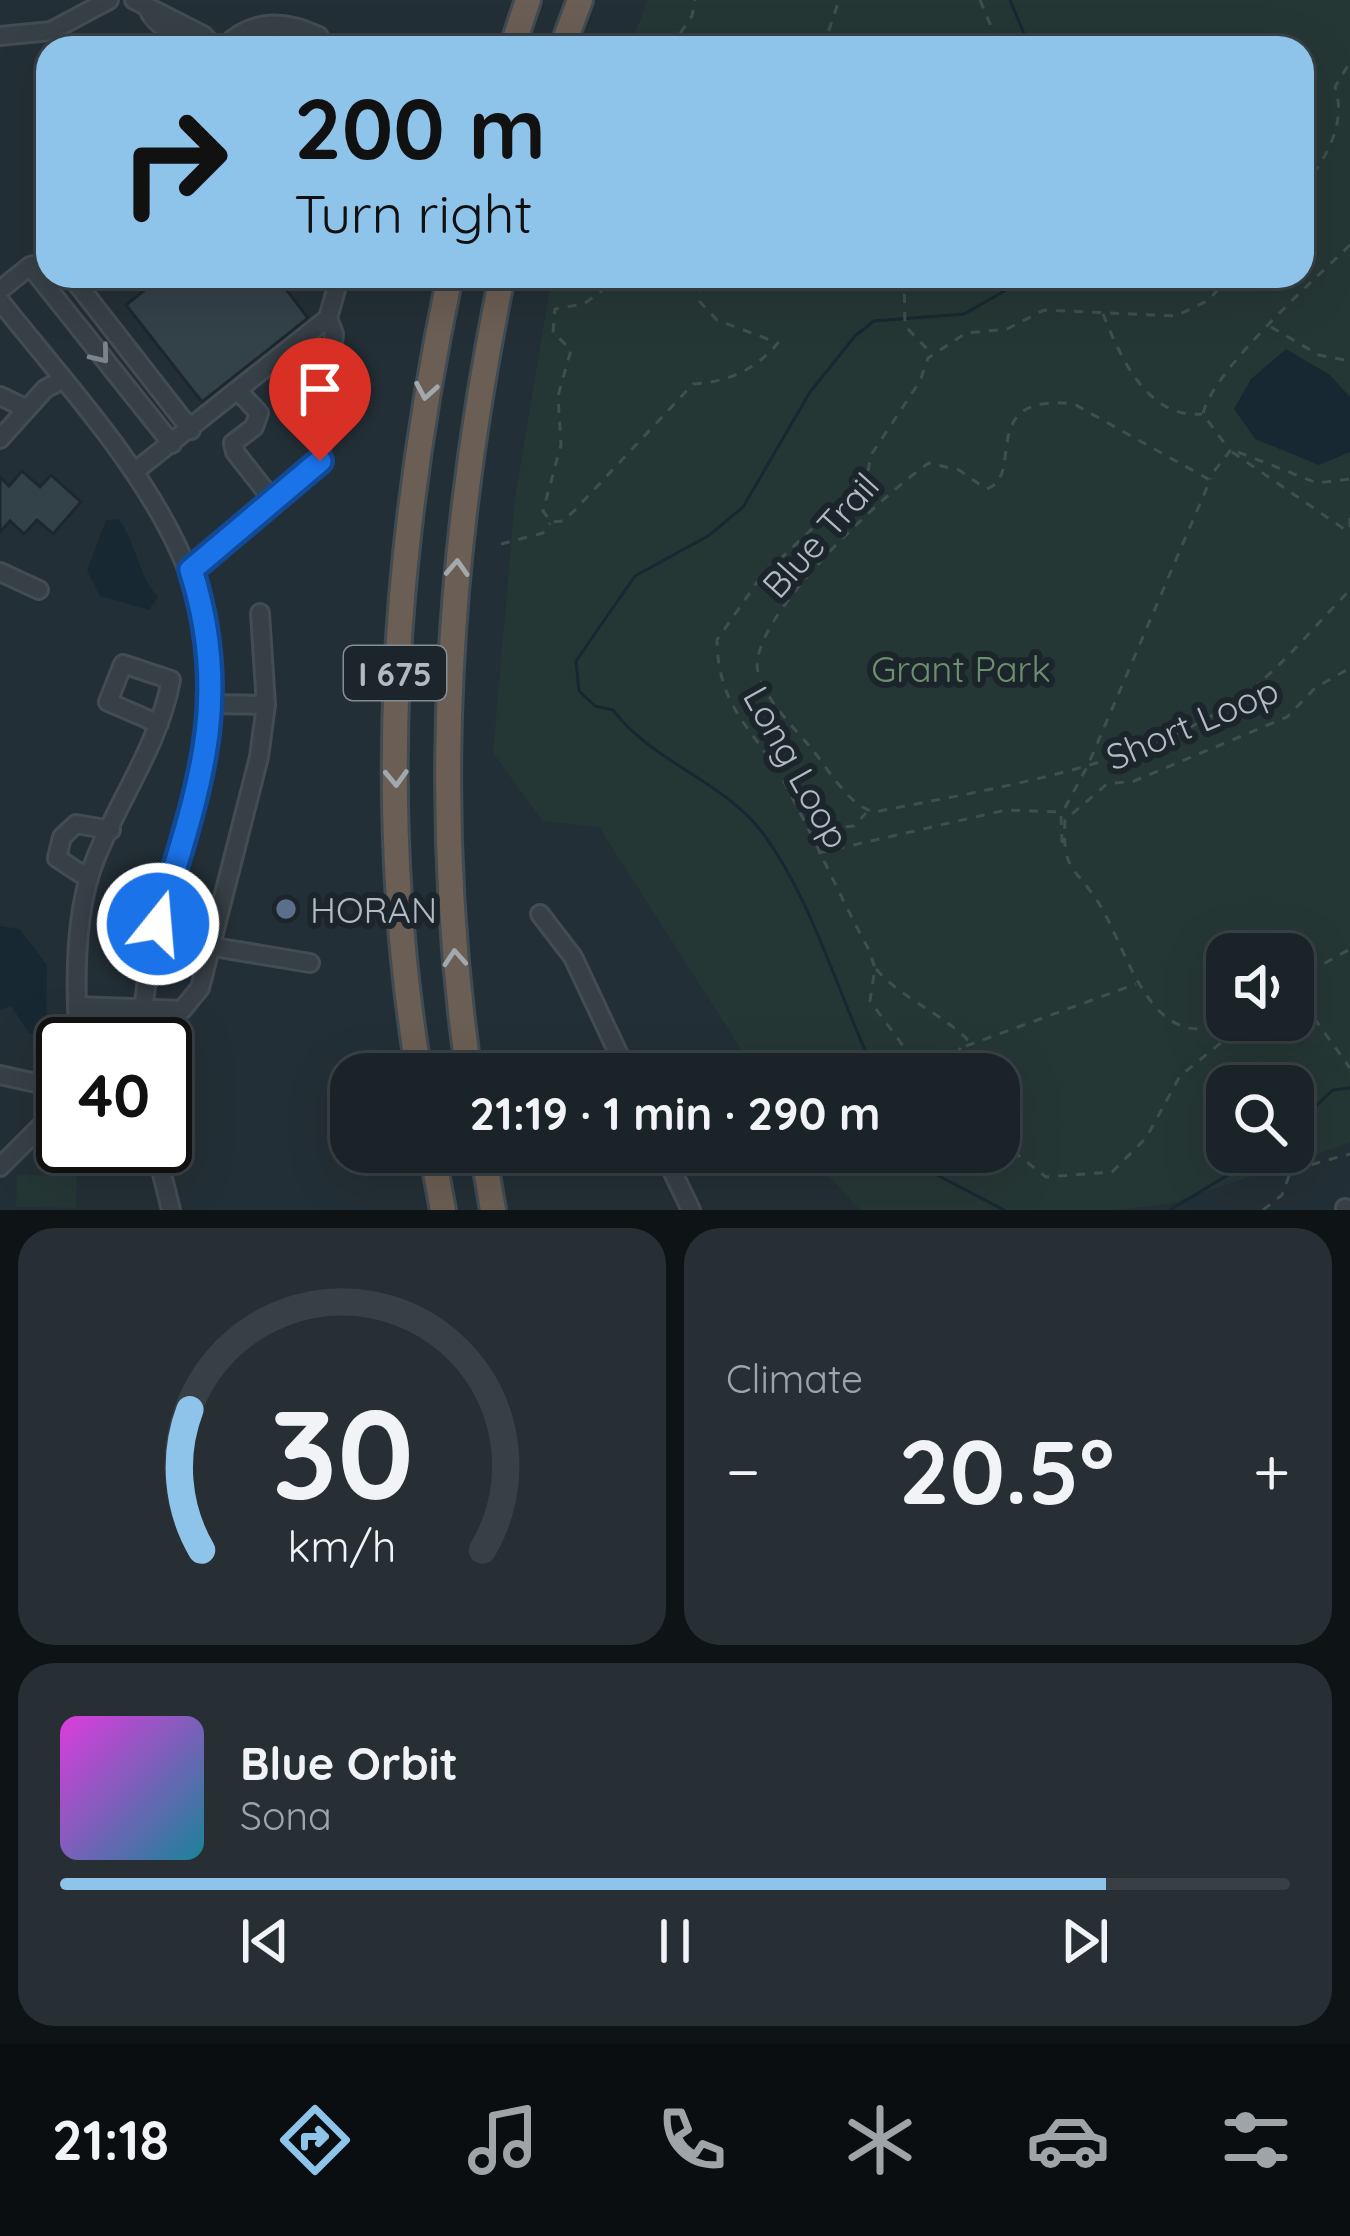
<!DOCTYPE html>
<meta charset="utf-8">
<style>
:root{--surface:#1a2328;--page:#272f34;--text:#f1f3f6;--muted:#9fa4a8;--line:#384045;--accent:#8fc4ea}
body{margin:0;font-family:Quicksand,sans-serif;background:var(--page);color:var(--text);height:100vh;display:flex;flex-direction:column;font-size:45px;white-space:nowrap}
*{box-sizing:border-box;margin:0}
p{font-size:39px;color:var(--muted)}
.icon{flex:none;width:66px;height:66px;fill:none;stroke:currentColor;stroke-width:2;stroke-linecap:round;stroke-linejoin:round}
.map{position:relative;height:1210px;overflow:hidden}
.sheet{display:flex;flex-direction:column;gap:18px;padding:18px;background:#0e1316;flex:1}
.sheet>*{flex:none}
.guide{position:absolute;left:36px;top:36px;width:1278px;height:252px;border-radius:36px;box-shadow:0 12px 48px #0002,0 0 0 3px var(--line);background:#8fc4ea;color:#111;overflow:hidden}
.controls{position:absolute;left:1206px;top:933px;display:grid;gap:24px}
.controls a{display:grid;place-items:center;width:108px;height:108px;border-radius:24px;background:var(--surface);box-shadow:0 12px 48px #0002,0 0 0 3px var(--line);font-size:60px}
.speed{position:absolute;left:36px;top:1017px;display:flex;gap:24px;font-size:60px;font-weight:700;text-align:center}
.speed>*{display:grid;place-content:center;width:156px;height:156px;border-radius:50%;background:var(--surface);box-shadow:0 12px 48px #0002,0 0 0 3px var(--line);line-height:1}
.speed .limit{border:6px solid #111;border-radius:18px;background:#fff;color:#111}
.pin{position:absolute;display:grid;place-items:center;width:102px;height:102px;color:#fff;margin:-123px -51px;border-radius:50% 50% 50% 0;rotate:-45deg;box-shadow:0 0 12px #0007}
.pin .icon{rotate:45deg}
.me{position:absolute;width:132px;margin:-66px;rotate:17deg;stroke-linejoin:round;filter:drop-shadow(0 0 9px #0008)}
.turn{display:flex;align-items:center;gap:42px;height:252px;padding:0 60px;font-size:54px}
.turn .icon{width:156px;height:156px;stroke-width:2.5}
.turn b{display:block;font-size:84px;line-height:102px}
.big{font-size:90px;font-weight:700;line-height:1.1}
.sheet .tile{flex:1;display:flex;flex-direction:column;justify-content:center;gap:18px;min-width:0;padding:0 42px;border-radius:36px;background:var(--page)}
.sheet .dial{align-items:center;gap:0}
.dial svg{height:312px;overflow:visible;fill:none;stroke:var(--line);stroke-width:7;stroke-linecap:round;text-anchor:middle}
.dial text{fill:var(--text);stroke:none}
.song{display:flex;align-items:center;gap:36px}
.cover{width:144px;height:144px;border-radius:18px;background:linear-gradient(135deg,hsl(300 70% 55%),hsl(190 70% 35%))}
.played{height:12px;border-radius:6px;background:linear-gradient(90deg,var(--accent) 85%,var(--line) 85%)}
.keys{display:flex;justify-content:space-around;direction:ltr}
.heat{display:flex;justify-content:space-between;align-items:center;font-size:66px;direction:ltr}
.sheet .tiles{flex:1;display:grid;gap:18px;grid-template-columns:1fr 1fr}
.tile:last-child{grid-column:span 2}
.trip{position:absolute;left:330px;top:1053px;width:690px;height:120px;border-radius:36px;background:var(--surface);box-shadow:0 12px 48px #0002,0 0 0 3px var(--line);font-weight:700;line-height:120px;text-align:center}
.dock{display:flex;height:192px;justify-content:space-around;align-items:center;background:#0a0e10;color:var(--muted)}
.dock .icon{width:84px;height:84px}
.dock .on{color:var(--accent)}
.dock b{font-size:54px;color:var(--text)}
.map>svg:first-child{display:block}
.green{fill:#253735;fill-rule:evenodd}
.water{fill:#182832}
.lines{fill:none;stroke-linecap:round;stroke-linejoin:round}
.stream{stroke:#182832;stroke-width:3}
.building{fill:#334149;stroke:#1e272d;stroke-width:3}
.minor-casing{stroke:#434c53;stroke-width:22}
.highway-casing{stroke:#414b51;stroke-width:30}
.path{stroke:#3e4f4d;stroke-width:3;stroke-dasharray:9 9;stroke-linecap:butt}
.minor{stroke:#374046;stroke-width:16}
.highway{stroke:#6b5e54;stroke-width:24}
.oneway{stroke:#7a848b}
.oneway2{stroke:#a3a8ad}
.route-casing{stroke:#114b97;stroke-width:30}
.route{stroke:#1a73e8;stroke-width:21}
.service-dot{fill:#5c6f8a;stroke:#1c252b;stroke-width:4.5}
.labels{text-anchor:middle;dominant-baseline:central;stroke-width:12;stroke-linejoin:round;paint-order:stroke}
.shield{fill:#1c252b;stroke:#848e95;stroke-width:3}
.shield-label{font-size:33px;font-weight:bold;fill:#b1bbc3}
.street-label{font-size:36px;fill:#b1bbc3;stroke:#1c252b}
.park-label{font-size:36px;fill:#6c906d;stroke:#1c252b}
.poi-label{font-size:36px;fill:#b1bbc3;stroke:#1c252b;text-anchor:start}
</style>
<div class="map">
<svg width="1350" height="1210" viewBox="0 0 1350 1210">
<rect width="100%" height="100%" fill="#232f36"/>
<path class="green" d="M648,0H1350V1143L1168,1204L1112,1210H860L806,1152H999V1074H757L599,827L543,821L493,753L515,499L552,276H1302V48H629ZM1227,954H1293V1020H1227ZM1227,1086H1293V1152H1227Z
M17,1175L77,1176L76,1208L16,1207Z"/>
<path class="water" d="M1286,349L1330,375L1350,397V452L1319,465L1255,439L1234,409L1251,379Z
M118,519C137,542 137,575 158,597L149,610L100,596L87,571L106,520Z
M0,926L20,929L47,965L46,1034H30L11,1006L0,1010Z"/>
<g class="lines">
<path class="stream" d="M1010,0L1030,48
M876,1074C838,996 814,902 762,832C722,780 652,762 613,710L595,706L579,691L576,661L635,576L708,536L743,507L810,392L855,336L874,321L964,314L1015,285L1019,276
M1293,1127L1333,1090L1350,1088
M917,1152L937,1175L1004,1210
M1170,1210L1266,1152"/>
</g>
<path class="building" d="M162,276L166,281L173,276H287L292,282L285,288L308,318L202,402L126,305Z
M22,471L40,487L51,475L81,502L53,534L37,520L24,534L10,521L0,532V477L9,486Z"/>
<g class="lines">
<defs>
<path id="minor" d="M134,0L203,35L213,46C191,44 157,30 148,9
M0,36L51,31L109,0
M223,48C252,18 284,20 319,36
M30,266L172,444
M71,276L191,430
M0,290L30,266L48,261
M0,301C117,448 255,580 200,786C177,872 141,953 142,1044
M0,396L27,409
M0,439L45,389L62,380
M134,472L328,318L340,276
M275,503L320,461L334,334L328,318
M191,570L275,503L235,452L233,443L254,427L259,413L240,393
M0,572L39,590
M260,613L266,705
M89,879L57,858L62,837L76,824L111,830
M540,914L573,957L628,1074
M208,946L310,963
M78,1006L182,1010L200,988L259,757L266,705L212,704
M79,1044C75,990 74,920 92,868C115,804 158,749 171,680L123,664L108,702L159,724
M0,1075L63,1089
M155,1146L171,1210
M663,1152L691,1210
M0,1167L63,1104
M1345,1208L1349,1210"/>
<path id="highway" d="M512,48L528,0
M562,48L580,0
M419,1074C375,805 394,542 450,276
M469,1074C430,805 448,541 502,276
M432,1152L443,1210
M483,1152L493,1210"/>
</defs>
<use href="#minor" class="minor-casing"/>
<use href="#highway" class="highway-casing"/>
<path class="path" d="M980,0L1000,48
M670,48L692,16L695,0
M823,48L839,0
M1302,188C1326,159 1347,124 1335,87L1350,62
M1350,245C1315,279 1212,371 1203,414L1230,451L1208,479L1074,404C974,392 1027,478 986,489L959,470L929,463C888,490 745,621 758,672C765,700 793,726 811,748C827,767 850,808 875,812C994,788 1155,765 1252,689C1287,661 1318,622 1350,590
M621,276L584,304L555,309L553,332L571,350L558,396L561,445L543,511L551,522L563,521L574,511L693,384C728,382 755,370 778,343L717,320L700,302L701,276
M904,276L905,326L931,353
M1103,314C1120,356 1147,419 1202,414
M1271,327L1319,355L1350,361
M1232,452L1350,533
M1238,452L1317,483L1350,479
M1350,518V529
M501,544L543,533L550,523
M810,830L854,826L866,813
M1062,843L1061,815L1088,765L1211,478
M818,853L1006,810L1061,812
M876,969C901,998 939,1012 967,1039L942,1074
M1293,981L1350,949
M1293,989L1350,1068
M1232,1020C1150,1061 1129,950 1098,902C1074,865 1062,872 1065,820L1107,784L1134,781L1287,717L1315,688L1350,668
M966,1046L1136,984
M924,1074L870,1001L875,968L869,950C839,895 814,837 784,782C755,729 718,710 717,640L760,578L867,477L871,455L920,381L928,358L966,333L1007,329L1044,310L1176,316L1209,300L1229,276
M999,1140L1046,1177L1112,1172L1146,1138L1180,1076L1249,1020
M1263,1210L1282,1195L1291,1170L1350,1154"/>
<use href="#minor" class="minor"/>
<use href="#highway" class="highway"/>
</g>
<defs><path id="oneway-chevron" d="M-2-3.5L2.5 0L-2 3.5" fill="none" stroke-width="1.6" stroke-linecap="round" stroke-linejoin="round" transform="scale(3)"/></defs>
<use class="oneway" href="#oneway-chevron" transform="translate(101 355) rotate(51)"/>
<g class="oneway2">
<use href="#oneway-chevron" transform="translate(426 391) rotate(100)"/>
<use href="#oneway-chevron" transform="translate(457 568) rotate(-87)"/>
<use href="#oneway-chevron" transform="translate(396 778) rotate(88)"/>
<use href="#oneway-chevron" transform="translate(455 958) rotate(-94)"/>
</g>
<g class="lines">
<defs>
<path id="route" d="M158,924C196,795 234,704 191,570L320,461"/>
</defs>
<use href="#route" class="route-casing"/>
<use href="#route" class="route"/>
</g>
<circle class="service-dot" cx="286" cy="909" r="12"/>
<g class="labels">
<rect class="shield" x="344" y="646" width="102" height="54" rx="9"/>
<g class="shield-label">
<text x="395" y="673">I 675</text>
</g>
<g class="street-label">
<text transform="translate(820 535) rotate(-48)">Blue Trail</text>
<text transform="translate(1192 723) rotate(-23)">Short Loop</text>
<text transform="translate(797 767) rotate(61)">Long Loop</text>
</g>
<g class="park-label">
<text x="961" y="668">Grant Park</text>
</g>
<g class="poi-label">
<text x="310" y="909">HORAN</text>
</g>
</g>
</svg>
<div class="controls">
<a><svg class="icon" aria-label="sound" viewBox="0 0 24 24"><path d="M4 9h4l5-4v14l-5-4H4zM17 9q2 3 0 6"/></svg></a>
<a><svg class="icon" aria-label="search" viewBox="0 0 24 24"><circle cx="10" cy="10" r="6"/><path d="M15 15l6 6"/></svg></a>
</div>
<div class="speed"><div class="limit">40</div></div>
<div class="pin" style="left:320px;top:461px;background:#d93025"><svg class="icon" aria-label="arrive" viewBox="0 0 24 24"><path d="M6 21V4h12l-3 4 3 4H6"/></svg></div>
<svg class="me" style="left:158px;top:924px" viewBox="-20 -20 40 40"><circle r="17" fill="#1a73e8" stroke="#fff" stroke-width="3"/><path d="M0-11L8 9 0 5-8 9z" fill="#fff"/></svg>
<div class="trip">21:19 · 1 min · 290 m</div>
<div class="guide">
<div class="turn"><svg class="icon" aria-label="right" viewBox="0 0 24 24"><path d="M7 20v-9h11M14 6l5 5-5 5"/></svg><div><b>200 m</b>Turn right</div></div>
</div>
</div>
<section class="sheet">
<div class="tiles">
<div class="tile dial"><svg viewBox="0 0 100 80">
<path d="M14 69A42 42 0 1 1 86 69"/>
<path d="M14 69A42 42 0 0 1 11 33" stroke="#8fc4ea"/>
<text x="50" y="56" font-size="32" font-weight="700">30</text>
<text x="50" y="72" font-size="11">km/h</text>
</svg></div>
<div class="tile"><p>Climate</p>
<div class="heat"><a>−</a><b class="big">20.5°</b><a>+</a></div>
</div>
<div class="tile">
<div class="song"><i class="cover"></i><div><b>Blue Orbit</b><p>Sona</p></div></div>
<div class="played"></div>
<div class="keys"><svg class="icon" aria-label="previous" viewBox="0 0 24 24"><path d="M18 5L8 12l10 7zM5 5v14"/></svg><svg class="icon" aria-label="pause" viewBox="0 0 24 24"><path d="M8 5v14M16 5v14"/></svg><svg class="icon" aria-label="next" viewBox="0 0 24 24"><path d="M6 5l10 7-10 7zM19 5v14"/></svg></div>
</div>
</div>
</section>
<nav class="dock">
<b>21:18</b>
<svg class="icon on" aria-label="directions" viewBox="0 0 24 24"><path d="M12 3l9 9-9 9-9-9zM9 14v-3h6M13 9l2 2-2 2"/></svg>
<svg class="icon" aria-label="music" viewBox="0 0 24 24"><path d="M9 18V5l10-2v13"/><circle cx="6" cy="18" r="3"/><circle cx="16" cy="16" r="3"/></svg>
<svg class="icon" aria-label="phone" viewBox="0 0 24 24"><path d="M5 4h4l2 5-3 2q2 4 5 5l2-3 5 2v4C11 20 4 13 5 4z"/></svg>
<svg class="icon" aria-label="climate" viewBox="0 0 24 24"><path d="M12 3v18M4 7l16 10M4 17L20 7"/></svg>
<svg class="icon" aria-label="car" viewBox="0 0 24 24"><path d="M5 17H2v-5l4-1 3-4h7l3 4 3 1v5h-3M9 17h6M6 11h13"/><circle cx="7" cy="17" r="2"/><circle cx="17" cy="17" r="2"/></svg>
<svg class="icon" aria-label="filters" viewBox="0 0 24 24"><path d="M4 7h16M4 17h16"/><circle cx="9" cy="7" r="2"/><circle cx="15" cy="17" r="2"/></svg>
</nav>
